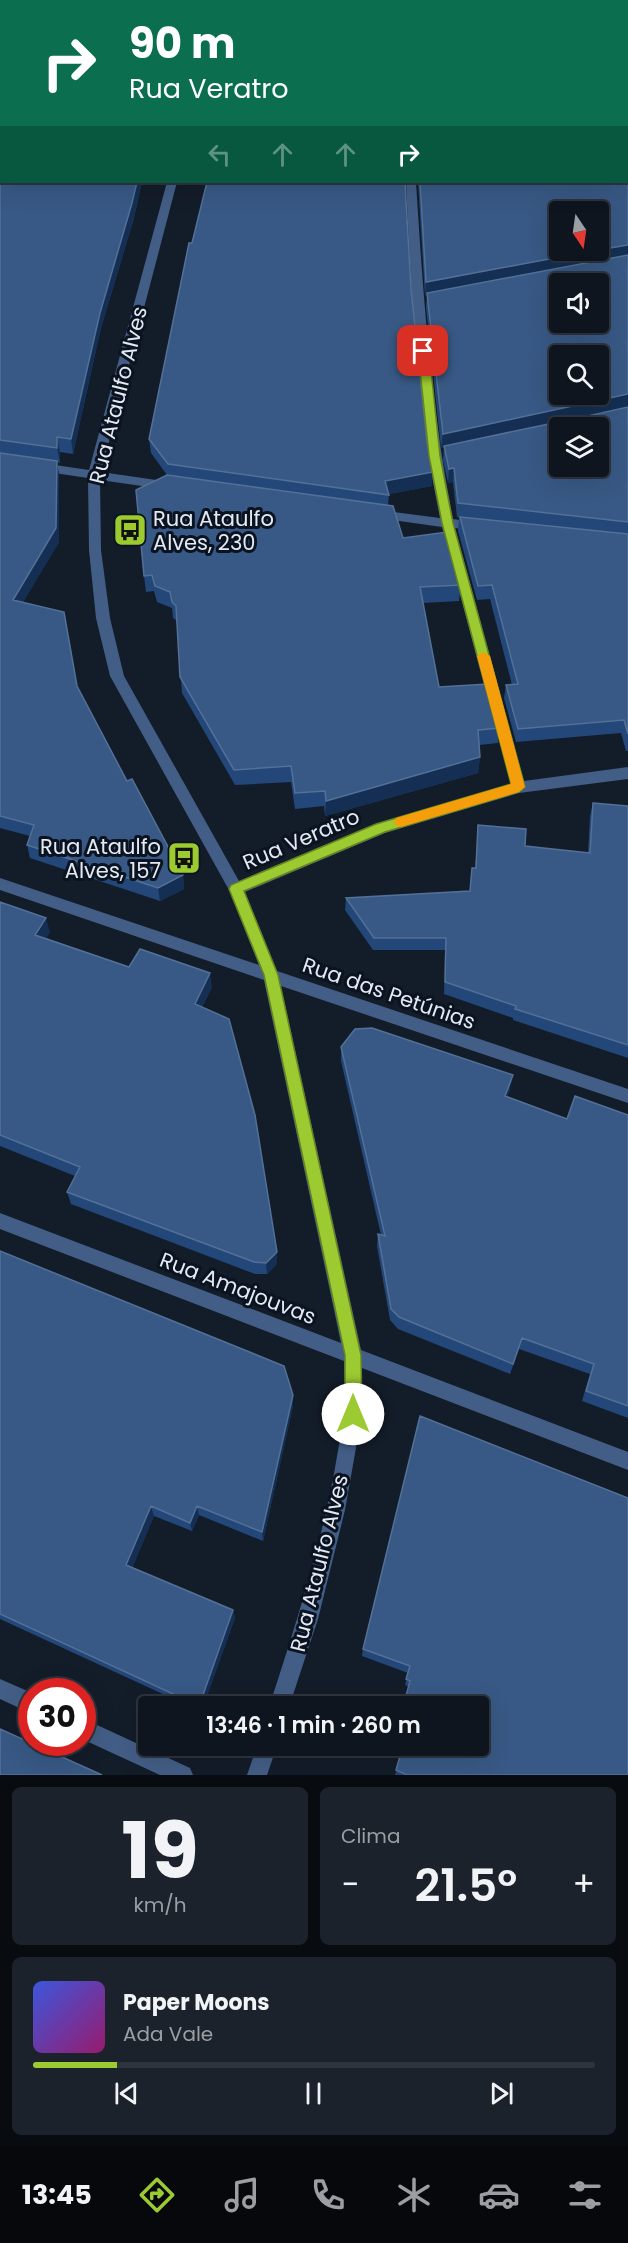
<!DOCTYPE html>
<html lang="pt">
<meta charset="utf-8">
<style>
:root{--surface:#0e151f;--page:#1c222c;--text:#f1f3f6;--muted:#9b9fa4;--line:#2e343d;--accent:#9cca31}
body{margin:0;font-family:Poppins,sans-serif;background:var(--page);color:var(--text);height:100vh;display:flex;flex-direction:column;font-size:22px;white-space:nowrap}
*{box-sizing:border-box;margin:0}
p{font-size:20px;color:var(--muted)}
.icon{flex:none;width:33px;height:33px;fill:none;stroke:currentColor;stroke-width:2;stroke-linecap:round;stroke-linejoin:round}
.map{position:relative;height:1775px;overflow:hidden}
.panel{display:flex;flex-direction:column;gap:12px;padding:12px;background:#080c11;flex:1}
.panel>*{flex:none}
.hud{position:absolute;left:0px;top:0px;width:628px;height:183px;box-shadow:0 6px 24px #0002,0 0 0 2px var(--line);background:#0b6e4f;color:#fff;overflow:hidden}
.needle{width:39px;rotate:167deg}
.buttons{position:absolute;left:549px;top:201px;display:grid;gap:12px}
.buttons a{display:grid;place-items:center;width:60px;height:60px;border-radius:6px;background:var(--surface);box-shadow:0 6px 24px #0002,0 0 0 2px var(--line);font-size:30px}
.speed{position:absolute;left:18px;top:1678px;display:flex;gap:12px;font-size:30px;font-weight:700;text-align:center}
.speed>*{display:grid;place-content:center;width:78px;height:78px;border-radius:50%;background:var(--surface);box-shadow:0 6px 24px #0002,0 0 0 2px var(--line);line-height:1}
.speed .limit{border:9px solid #d22;background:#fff;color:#111}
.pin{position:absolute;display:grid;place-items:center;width:51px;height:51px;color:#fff;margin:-26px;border-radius:12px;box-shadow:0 3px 9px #0006}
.me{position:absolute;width:66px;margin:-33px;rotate:0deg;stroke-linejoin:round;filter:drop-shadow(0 0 4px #0008)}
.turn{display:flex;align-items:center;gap:21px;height:126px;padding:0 30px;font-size:27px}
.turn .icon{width:78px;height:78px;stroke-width:2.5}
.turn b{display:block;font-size:42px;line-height:51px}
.lanes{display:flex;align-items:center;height:57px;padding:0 30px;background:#0003;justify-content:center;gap:30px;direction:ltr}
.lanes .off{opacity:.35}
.big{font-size:45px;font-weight:600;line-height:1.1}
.panel .widget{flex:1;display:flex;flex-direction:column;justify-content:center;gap:9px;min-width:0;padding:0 21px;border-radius:9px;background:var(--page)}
.panel .dial{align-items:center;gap:0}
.dial b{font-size:78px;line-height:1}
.song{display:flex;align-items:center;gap:18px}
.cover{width:72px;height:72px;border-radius:9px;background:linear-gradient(135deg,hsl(230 70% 55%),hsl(320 70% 35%))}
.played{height:6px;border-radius:3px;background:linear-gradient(90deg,var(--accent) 15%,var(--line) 15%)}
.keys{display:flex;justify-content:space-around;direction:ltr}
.heat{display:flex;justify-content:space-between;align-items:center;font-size:33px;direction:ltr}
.panel .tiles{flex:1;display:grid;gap:12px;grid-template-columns:1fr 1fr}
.widget:last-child{grid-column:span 2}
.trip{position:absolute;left:138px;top:1696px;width:351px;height:60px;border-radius:6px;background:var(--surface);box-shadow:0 6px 24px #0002,0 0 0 2px var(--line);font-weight:600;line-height:60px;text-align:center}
.tabs{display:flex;height:96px;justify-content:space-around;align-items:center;background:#06080c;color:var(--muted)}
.tabs .icon{width:42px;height:42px}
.tabs .on{color:var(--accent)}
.tabs b{font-size:27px;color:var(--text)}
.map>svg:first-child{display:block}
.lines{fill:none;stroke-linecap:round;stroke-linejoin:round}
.minor{fill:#435e86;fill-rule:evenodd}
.wall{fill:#234778}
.shaded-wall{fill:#142f53}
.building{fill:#385985;stroke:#537097;stroke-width:1.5;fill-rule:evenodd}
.route{fill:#9cca31;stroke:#658320;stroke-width:1.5}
.slow{fill:#f59e0b}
.labels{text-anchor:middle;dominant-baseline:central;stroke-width:6;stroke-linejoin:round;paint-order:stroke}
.street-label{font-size:21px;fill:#e3eaf3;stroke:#0a131f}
.poi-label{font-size:21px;fill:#e3eaf3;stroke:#0a131f;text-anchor:start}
</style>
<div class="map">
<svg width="628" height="1775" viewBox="0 0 628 1775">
<rect width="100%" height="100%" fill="#131c29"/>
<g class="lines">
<path class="minor" d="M181,0H191L192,2H182Z
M209,0H219L209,2Z
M576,0H586V2H577Z
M611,0H621V2H612Z
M627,14H628V21H627Z
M627,63H628V71H627Z
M167,182H177L101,472L170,482L176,486L170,490L100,480L101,550L110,618L124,676L239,881L376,824L511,784L442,527L378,518L372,514L378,510L440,518L428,456L412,303L406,182H416C423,295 431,408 453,519L479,523L485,527L479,531L455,528L524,781L628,767V779L519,793L385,833L245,892L277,971L628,1089V1103L281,986L361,1350L628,1452V1470L362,1368V1414L345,1510L318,1619L289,1707H269C300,1612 331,1515 343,1416C346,1398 344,1379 344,1361L0,1229V1213L341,1343L264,980L0,890V878L259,965L229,890L110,676L96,618L89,550L88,478L0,465V457L89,470Z
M0,1679L32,1693V1714L0,1699Z
M82,1718L190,1768L193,1775H160L82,1739Z
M257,1746H277L267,1775H247Z"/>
</g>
<path class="wall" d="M628,101V751H626L621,733L516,742L504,698L506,685H512L490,599L477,600L458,531L459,517H457L453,482L448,483L443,460L444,447L441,448L426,307L427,296H425L418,182H416H627Z
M0,105L2,182H142L134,218L101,328L73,454L60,452V463L57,462L59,475V542L23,602L77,686L127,781L183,875L184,889L160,901L30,858L27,845L30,836L0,828Z
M411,289L432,486L389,494L388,505L403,538L461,585L459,601L423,603L439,687L500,728L498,743L479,745L480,757L478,773L325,816L324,806L295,809L291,782L235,785L182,693L177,621L173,618L172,608L157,602L154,591L146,592L144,576L167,475L151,453L149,439Z
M593,803L628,806V1058L513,1020V1018L444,994L445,950H373L345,910L346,898L470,891L475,868L478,825L525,846L588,853L590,816Z
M0,902L50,932L46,938L129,967L212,987L202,1007L277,1252V1264L267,1274H255L71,1204L67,1192L75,1176L0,1146Z
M341,1047L510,1089L507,1097L567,1119L628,1115V1418L582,1401L590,1374L519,1349L510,1374L398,1329L390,1320L377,1246L378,1234L381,1235L341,1061Z
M0,1251L293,1406L263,1541L199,1515L192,1531L154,1516L132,1568L233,1610L235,1618L203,1707H191L0,1619Z
M420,1416L628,1775H395L401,1755L392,1750L393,1746H478L409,1687L405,1685L408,1673L362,1656L363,1649Z"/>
<path class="shaded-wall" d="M162,0H174L173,2H161Z
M0,88H2V103H0Z
M137,182H142L134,218L101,328L73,454L71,439L100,313Z
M628,245V259L427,293V296H425L426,282Z
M628,394V408L441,448L443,434Z
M57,437L60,452V463L57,448Z
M57,461L59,475V542L16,614L13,600Z
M454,468L453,482L448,483L449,469Z
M433,472L432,486L388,494L385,481Z
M480,757L478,773L325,816L326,801Z
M183,875L184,889L160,901L158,888Z
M46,918L50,932L39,949L35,935Z
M210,973L212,987L196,1018L195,1004Z
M513,1075L510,1089L503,1109L505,1096Z
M277,1252V1264L267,1274L266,1263Z
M293,1395V1406L263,1541L262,1532Z
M151,1506L154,1516L130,1574L126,1565Z
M197,1506L199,1515L192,1531L190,1523Z
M233,1610L235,1618L203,1707H200Z"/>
<path class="building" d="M0,0H162L161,2H2V88H0Z
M241,0H567L568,2H241Z
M627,99L628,101V245L598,250V212H560V250H597L426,282L420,182H627Z
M0,105H2V182H137L132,203L100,313L71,439L57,437V448L0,440Z
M207,182H405L411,289L427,442L433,472L385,481L389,495L168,464L149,439L189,243H192Z
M628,255V394L443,434L427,293ZM560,284H598V322H560ZM560,356H598V394H560Z
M628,407V522L458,503L454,468L449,469L444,446L563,421L564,416H588ZM560,428H598V466H560Z
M0,453L57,461L56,528L13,600L64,612L77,686L127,781L132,779L183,875L158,888L27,845L34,825L0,816Z
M167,475L393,506L403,538L447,532L461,585L420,587L439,687L488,684L500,728L478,730L480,757L326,801L325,791L295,793L291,766L234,770L180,677L176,606L172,602L170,592L155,586L152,575L144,576L136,490Z
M460,517L628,534V734L624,720L518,729L506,685L518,684L492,585L478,586Z
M593,803L628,806V1045L515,1009L516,1006L445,982L446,938H374L346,898L470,891L472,868H476L478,825L526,829L525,846L590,853Z
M0,902L46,918L35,935L129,967L140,949L210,973L195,1004L229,1019L255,1115L277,1252L266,1263L254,1262L67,1192L80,1167L0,1135Z
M372,1028L513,1075L505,1096L567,1119L575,1096L628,1115V1406L586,1391L594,1364L522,1338L513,1364L399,1317L391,1309L378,1234L385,1236L341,1047L355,1029Z
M0,1251L284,1366L293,1395L262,1532L197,1506L190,1523L151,1506L126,1565L233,1610L199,1706L0,1614Z
M420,1416L628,1498V1775H407L396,1770L402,1749L395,1746H478V1707H403L410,1681L406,1679L410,1666L363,1649Z
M0,1729L102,1775H0Z"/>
<path class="route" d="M423,347L429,351L440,456L453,523L525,787L519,792L385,832L244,891L278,975L361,1355L362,1414L359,1420L353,1423L347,1420L345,1414V1355L264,975L229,889L231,885L376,824L511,784L442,523L429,456L418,351Z"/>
<path class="slow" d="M483,652L490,656L525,787L519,792L401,827L396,826L394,822L396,818L511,784L477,656Z"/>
<defs>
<symbol id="bus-square" viewBox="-11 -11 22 22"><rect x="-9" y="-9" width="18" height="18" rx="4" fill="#9cca31" stroke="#0a131f"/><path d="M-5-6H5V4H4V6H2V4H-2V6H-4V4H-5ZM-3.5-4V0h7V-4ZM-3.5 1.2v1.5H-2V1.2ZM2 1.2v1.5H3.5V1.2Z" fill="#111"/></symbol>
</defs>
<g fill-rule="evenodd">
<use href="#bus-square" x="111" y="511" width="38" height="38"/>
<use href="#bus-square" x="165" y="839" width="38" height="38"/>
</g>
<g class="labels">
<g class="street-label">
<text transform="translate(118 395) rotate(-76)">Rua Ataulfo Alves</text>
<text transform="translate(301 839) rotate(-23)">Rua Veratro</text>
<text transform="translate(389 993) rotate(19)">Rua das Petúnias</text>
<text transform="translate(238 1288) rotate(21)">Rua Amajouvas</text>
<text transform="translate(319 1563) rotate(-76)">Rua Ataulfo Alves</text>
</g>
<g class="poi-label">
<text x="153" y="518">Rua Ataulfo<tspan x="153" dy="24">Alves, 230</tspan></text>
<text x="161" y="846" text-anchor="end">Rua Ataulfo<tspan x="161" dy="24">Alves, 157</tspan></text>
</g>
</g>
</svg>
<div class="buttons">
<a><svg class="needle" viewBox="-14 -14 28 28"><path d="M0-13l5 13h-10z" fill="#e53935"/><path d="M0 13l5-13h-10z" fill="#9b9fa4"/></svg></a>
<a><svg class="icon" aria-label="sound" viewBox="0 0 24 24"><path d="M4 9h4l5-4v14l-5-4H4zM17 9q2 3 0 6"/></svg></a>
<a><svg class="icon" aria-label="search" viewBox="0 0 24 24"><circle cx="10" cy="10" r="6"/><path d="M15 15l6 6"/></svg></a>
<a><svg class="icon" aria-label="layers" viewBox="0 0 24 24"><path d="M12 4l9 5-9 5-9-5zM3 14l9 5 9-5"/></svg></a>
</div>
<div class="speed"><div class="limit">30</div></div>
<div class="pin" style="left:423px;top:351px;background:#d93025"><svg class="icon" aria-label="arrive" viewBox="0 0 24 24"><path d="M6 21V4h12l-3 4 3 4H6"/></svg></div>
<svg class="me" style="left:353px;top:1414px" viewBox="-20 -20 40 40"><circle r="19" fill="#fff"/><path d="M0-13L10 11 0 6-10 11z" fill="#9cca31"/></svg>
<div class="trip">13:46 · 1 min · 260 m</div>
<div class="hud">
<div class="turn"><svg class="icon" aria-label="right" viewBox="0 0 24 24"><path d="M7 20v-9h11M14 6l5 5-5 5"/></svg><div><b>90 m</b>Rua Veratro</div></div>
<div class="lanes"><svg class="icon off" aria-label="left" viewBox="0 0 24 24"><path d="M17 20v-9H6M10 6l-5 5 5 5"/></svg><svg class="icon off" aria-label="ahead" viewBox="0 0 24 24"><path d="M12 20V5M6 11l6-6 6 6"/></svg><svg class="icon off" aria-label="ahead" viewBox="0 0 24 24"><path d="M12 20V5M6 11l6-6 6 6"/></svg><svg class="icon" aria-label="right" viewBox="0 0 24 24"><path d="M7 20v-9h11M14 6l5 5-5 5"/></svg></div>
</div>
</div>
<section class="panel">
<div class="tiles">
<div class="widget dial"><b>19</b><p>km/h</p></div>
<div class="widget"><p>Clima</p>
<div class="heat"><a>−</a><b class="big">21.5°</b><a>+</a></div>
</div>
<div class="widget">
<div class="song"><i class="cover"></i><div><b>Paper Moons</b><p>Ada Vale</p></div></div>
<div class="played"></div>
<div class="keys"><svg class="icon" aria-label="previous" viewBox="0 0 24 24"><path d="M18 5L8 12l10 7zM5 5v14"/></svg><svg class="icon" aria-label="pause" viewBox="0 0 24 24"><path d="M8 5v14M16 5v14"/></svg><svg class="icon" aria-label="next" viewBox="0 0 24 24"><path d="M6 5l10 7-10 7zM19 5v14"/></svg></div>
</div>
</div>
</section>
<nav class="tabs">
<b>13:45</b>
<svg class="icon on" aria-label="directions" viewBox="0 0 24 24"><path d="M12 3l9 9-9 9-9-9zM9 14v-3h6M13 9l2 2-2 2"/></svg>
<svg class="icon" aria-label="music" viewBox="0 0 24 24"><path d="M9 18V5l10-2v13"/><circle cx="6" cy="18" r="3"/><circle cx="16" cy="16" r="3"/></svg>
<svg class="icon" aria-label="phone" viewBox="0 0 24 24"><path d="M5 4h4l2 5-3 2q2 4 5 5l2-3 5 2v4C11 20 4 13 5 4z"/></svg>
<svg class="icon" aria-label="climate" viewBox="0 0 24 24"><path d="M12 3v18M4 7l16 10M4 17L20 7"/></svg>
<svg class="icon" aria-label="car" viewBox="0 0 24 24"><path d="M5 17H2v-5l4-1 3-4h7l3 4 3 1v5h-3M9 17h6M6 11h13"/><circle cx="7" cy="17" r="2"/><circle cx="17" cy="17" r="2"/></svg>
<svg class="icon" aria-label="filters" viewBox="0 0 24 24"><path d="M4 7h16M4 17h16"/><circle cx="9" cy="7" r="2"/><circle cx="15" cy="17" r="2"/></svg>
</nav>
